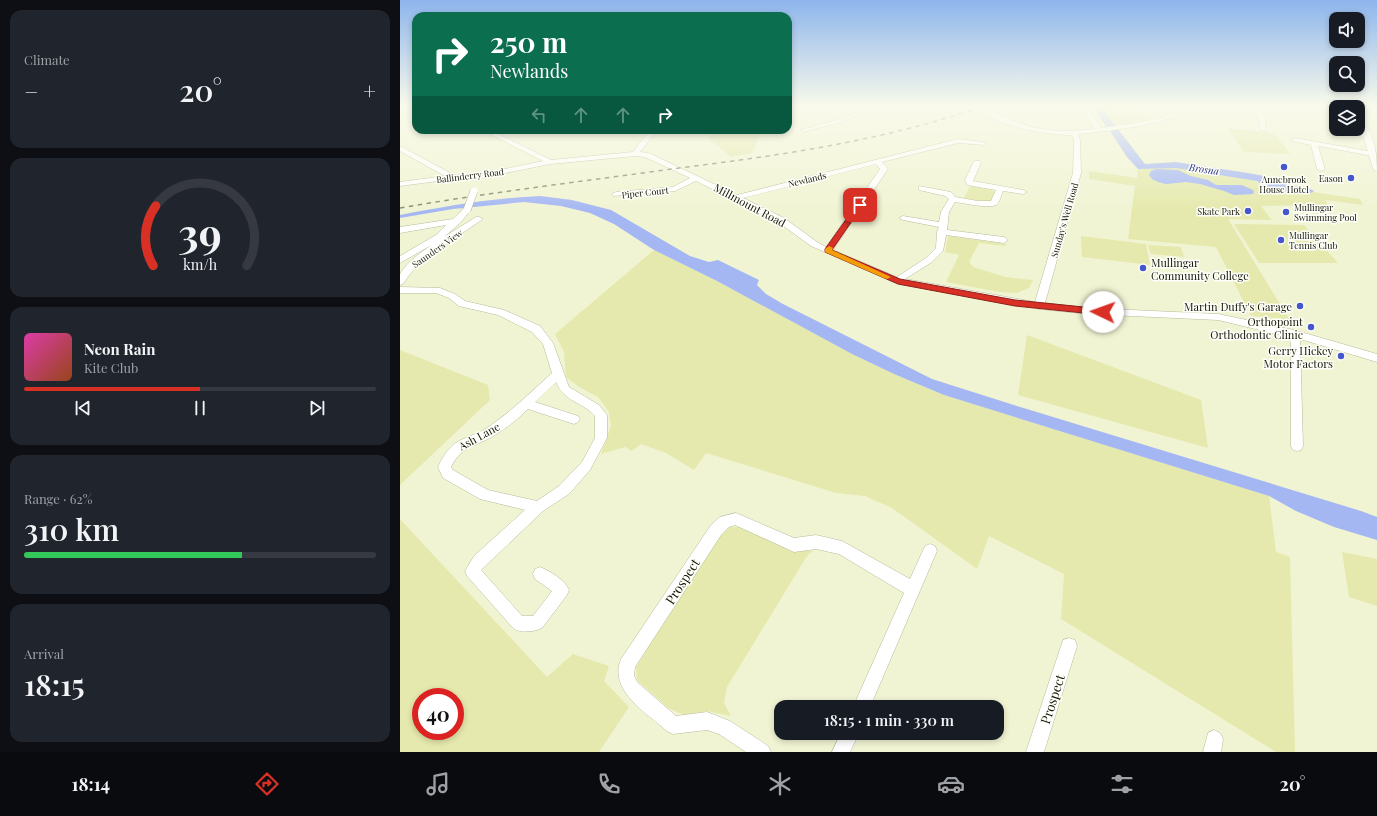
<!DOCTYPE html>
<meta charset="utf-8">
<style>
:root{--surface:#171b24;--page:#20242c;--text:#f1f3f6;--muted:#9ea1a6;--line:#363941;--accent:#d93025}
body{margin:0;font-family:"Playfair Display",serif;background:var(--page);color:var(--text);height:100vh;display:flex;flex-direction:column;font-size:15px;white-space:nowrap}
*{box-sizing:border-box;margin:0}
p{font-size:13px;color:var(--muted)}
.icon{flex:none;width:22px;height:22px;fill:none;stroke:currentColor;stroke-width:2;stroke-linecap:round;stroke-linejoin:round}
.map{position:relative;flex:1;overflow:hidden}
.sheet{display:flex;flex-direction:column;gap:10px;padding:10px;background:#0d0f14;width:400px}
.sheet>*{flex:none}
.guide{position:absolute;left:12px;top:12px;width:380px;height:122px;border-radius:12px;box-shadow:0 2px 6px #0003;background:#0b6e4f;color:#fff;overflow:hidden}
.controls{position:absolute;left:929px;top:12px;display:grid;gap:8px}
.controls a{display:grid;place-items:center;width:36px;height:36px;border-radius:8px;background:var(--surface);box-shadow:0 2px 6px #0003;font-size:20px}
.speed{position:absolute;left:12px;top:688px;display:flex;gap:8px;font-size:20px;font-weight:700;text-align:center}
.speed>*{display:grid;place-content:center;width:52px;height:52px;border-radius:50%;background:var(--surface);box-shadow:0 2px 6px #0003;line-height:1}
.speed .limit{border:6px solid #d22;background:#fff;color:#111}
.pin{position:absolute;display:grid;place-items:center;width:34px;height:34px;color:#fff;margin:-17px;border-radius:8px;box-shadow:0 2px 6px #0006}
.me{position:absolute;width:44px;margin:-22px;rotate:273deg;stroke-linejoin:round;filter:drop-shadow(0 0 3px #0008)}
.turn{display:flex;align-items:center;gap:14px;height:84px;padding:0 12px;font-size:18px}
.turn .icon{width:52px;height:52px;stroke-width:2.5}
.turn b{display:block;font-size:28px;line-height:34px}
.lanes{display:flex;align-items:center;height:38px;padding:0 12px;background:#0003;justify-content:center;gap:20px;direction:ltr}
.lanes .off{opacity:.35}
.big{font-size:30px;font-weight:600;line-height:1.1}
.sheet .tile{flex:1;display:flex;flex-direction:column;justify-content:center;gap:6px;min-width:0;padding:0 14px;border-radius:12px;background:var(--page)}
.sheet .dial{align-items:center;gap:0}
.dial svg{height:104px;overflow:visible;fill:none;stroke:var(--line);stroke-width:7;stroke-linecap:round;text-anchor:middle}
.dial text{fill:var(--text);stroke:none}
.song{display:flex;align-items:center;gap:12px}
.cover{width:48px;height:48px;border-radius:6px;background:linear-gradient(135deg,hsl(320 70% 55%),hsl(20 70% 35%))}
.played{height:4px;border-radius:2px;background:linear-gradient(90deg,var(--accent) 50%,var(--line) 50%)}
.keys{display:flex;justify-content:space-around;direction:ltr}
.heat{display:flex;justify-content:space-between;align-items:center;font-size:22px;direction:ltr}
.charge{height:6px;border-radius:3px;background:linear-gradient(90deg,#34c759 62%,var(--line) 0)}
.trip{position:absolute;left:374px;top:700px;width:230px;height:40px;border-radius:12px;background:var(--surface);box-shadow:0 2px 6px #0003;font-weight:600;line-height:40px;text-align:center}
.tabs{display:flex;height:64px;justify-content:space-around;align-items:center;background:#090b0e;color:var(--muted)}
.tabs .icon{width:28px;height:28px}
.tabs .on{color:var(--accent)}
.tabs b{font-size:18px;color:var(--text)}
main{display:flex;flex:1;min-height:0}
.map>svg:first-child{display:block}
.green{fill:#e5e9ad;fill-rule:evenodd}
.water{fill:#a5b7f3}
.lines{fill:none;stroke-linecap:round;stroke-linejoin:round}
.river{fill:#a5b7f3;fill-rule:evenodd}
.minor-casing{stroke:#b8ba9a;stroke-width:1}
.major-casing{stroke:#b8ba9a;stroke-width:1}
.minor{fill:#fff;fill-rule:evenodd}
.major{fill:#fff;fill-rule:evenodd}
.rail{stroke:#8a8c75;stroke-width:1.5;stroke-dasharray:4.5 4.5;stroke-linecap:butt}
.minor-bridge-casing{stroke:#b8ba9a;stroke-width:8;stroke-linecap:butt}
.minor-bridge{stroke:#fff;stroke-width:7}
.route{fill:#d93025;stroke:#8d1f18}
.slow{fill:#f59e0b}
.poi-dot{fill:#4557cb;stroke:#fefff8;stroke-width:1.5}
.labels{text-anchor:middle;dominant-baseline:central;stroke-width:3;stroke-linejoin:round;paint-order:stroke}
.far-street-label{font-size:9px;fill:#15160a;stroke:#fefff8}
.far-poi-label{font-size:9px;fill:#15160a;stroke:#fefff8;text-anchor:end}
.far-water-label{font-size:10px;font-style:italic;fill:#252f83;stroke:#fefff8}
.street-label{font-size:11px;fill:#15160a;stroke:#fefff8}
.poi-label{font-size:11px;fill:#15160a;stroke:#fefff8;text-anchor:end}
.near-street-label{font-size:13px;fill:#15160a;stroke:#fefff8}
</style>
<main>
<section class="sheet">
<div class="tile"><p>Climate</p>
<div class="heat"><a>−</a><b class="big">20°</b><a>+</a></div>
</div>
<div class="tile dial"><svg viewBox="0 0 100 80">
<path d="M14 69A42 42 0 1 1 86 69"/>
<path d="M14 69A42 42 0 0 1 16 23" stroke="#d93025"/>
<text x="50" y="56" font-size="32" font-weight="700">39</text>
<text x="50" y="72" font-size="11">km/h</text>
</svg></div>
<div class="tile">
<div class="song"><i class="cover"></i><div><b>Neon Rain</b><p>Kite Club</p></div></div>
<div class="played"></div>
<div class="keys"><svg class="icon" aria-label="previous" viewBox="0 0 24 24"><path d="M18 5L8 12l10 7zM5 5v14"/></svg><svg class="icon" aria-label="pause" viewBox="0 0 24 24"><path d="M8 5v14M16 5v14"/></svg><svg class="icon" aria-label="next" viewBox="0 0 24 24"><path d="M6 5l10 7-10 7zM19 5v14"/></svg></div>
</div>
<div class="tile"><p>Range · 62%</p><b class="big">310 km</b><div class="charge"></div></div>
<div class="tile"><p>Arrival</p><b class="big">18:15</b></div>
</section>
<div class="map">
<svg width="977" height="752" viewBox="0 0 977 752">
<rect width="100%" height="100%" fill="#f1f4d3"/>
<path class="green" d="M698,107H730L746,119L710,126Z
M827,128L874,133L890,154L844,152Z
M313,130H362L352,153L331,157L308,138Z
M738,167L751,168L779,167L849,177L860,184L960,199L963,205L925,200L928,205L861,206L872,220L828,219L894,327L877,318L851,316L816,247L728,239L735,186L689,179V171L737,178Z
M570,186L591,190L596,192L591,201H582L564,198Z
M834,224L904,225L938,263H859Z
M548,236L606,244V246L579,243L569,262L573,267L605,277L633,280L629,288L617,293L599,292L546,282L559,255L545,252Z
M681,236L746,244L750,265L682,257Z
M748,245L781,247L784,257L751,254Z
M254,250L317,281L452,354L494,374L544,395L869,496L876,552L890,557L895,752H876L661,619L664,574L589,536L577,569L492,508L465,496L436,493L306,453L294,470L266,453L241,444L232,451L225,447L201,454L211,426L209,412L198,397L179,387L166,377L164,352L155,334Z
M627,335L801,400L808,448L618,395Z
M0,350L88,385L90,400L0,485Z
M0,519L147,677L173,654L209,666L204,681L229,707L199,752H0ZM21,697H55V731H21Z
M330,527H339L396,551H413L407,556L327,687L324,703L331,716L306,711L284,715L268,708L237,680L236,667L321,530Z
M942,552L977,559V606L949,597Z"/>
<path class="water" d="M756,169L778,170L791,176L808,180L816,185H842L853,190L854,192L853,194L834,195L824,191L800,184L786,182L766,184L758,182L752,179L749,175L751,171Z
M140,196L172,200L211,210L290,256L309,262L318,260L359,280L357,285L366,294L383,304L532,379L617,406L961,511L977,517V540L934,527L896,511L869,496L544,395L494,374L452,354L317,281L254,250L214,224L190,213L161,206L124,202L53,209L0,218V215C47,206 93,198 140,196Z"/>
<g class="lines">
<path class="river" d="M693,107H702L715,126L713,128H707Z
M715,128L718,129L745,164L776,162L848,173L864,176L876,183L908,188L914,191C908,198 876,191 868,187C864,186 860,183 857,181L776,168L738,169L727,157L710,131Z"/>
<defs>
<path id="minor" d="M467,107H475L449,120L403,132L400,130L445,118Z
M576,107C589,106 608,120 622,124C645,132 671,132 695,129L681,107H687L701,128C722,125 743,122 763,117C773,114 782,106 792,107C775,124 703,132 678,134L680,140L681,173L645,303L688,308L818,314L894,330L977,354V362L900,339L903,446L901,450L897,451L893,450L891,446V344L889,337L818,320L688,314L639,309L498,284L411,246L378,222L296,181L275,191L213,196L212,194L216,192L273,187L290,178L245,157L235,156L150,164L81,178L53,179L0,186V182L45,176L0,151V146L54,175L81,174L143,161L82,130H90L151,160L233,152L250,130H257L240,152L249,153L337,195L558,139L583,142L586,144L585,145L558,143L482,162L488,169L433,250L497,277L526,258L536,248L537,232L539,227L503,220L499,218L503,216L539,222L541,212L549,199L545,196L519,190V186L551,192L555,197L578,201H591L596,190L567,185L565,180L574,161H580L581,163L573,181L623,190L627,192L623,194L603,191C601,194 600,203 596,205C589,209 564,203 555,202L549,212L547,230L604,237L608,240L604,243L546,235L543,251L532,262L505,279L635,302L673,173L674,140L672,135C643,135 598,127 576,107ZM476,164L480,169L426,247L417,242L384,218L343,198Z
M853,107H859L865,119L866,131L861,130L859,119Z
M895,138L973,152L977,154L973,156L918,146L925,169L921,171L917,169L911,145L893,141L892,140Z
M64,208H70L71,210L60,223L44,237L76,217H79L83,219L27,257L10,274L3,284L0,285C0,282 0,278 0,275C3,265 24,250 33,244L0,263V256L36,235L46,225L0,233V227L53,219Z
M0,287L40,288L55,294L65,301L104,310L140,326L153,343L169,387L199,405L207,415V438L190,470L169,494L143,511L81,570L122,616H133L152,591L135,579L133,574L135,569L140,567C150,571 165,580 169,590L167,595L142,628C134,632 122,633 114,629L67,576L65,571L74,556L125,510L80,499L43,478L38,467C54,432 68,443 94,423C115,408 133,390 152,373L143,344L132,332L98,315L59,306L49,298L36,293H0ZM156,382C165,403 182,401 195,416V438L182,462L159,486L137,501L88,490L53,470L51,467C62,444 80,446 98,433C109,426 119,418 128,409L174,424L178,422L180,419L178,416L135,402Z
M336,513L394,538L416,535L442,541L510,579L525,546L530,544L535,546L537,551L470,707H453L504,593L439,554L416,549L394,552L335,525L329,527L321,535L235,667L234,676L238,683L276,716L307,712L330,721L368,746L371,752H346L319,734L307,730L273,734L267,731C247,713 208,691 221,659L311,525L320,517Z
M669,638L675,640L677,646L644,752H626L661,646L663,640Z
M814,730L820,733L823,739L821,752H803L808,733Z
M441,733H459L450,752H432Z"/>
<path id="major" d="M931,107H940H936V109Z
M958,121C975,126 977,157 977,172L973,169L964,139L958,128Z"/>
</defs>
<use href="#minor" class="minor-casing"/>
<use href="#major" class="major-casing"/>
<use href="#minor" class="minor"/>
<use href="#major" class="major"/>
<path class="rail" d="M0,208C92,192 186,181 279,168C383,155 481,141 581,107"/>
<defs>
<path id="minor-bridge" d="M67,210L74,191"/>
</defs>
<use href="#minor-bridge" class="minor-bridge-casing"/>
<use href="#minor-bridge" class="minor-bridge"/>
</g>
<linearGradient id="sky" x2="0" y2="1"><stop stop-color="#8db5ec"/><stop offset="0.5" stop-color="#f9faeb"/><stop offset="1" stop-color="#f9faeb" stop-opacity="0"/></linearGradient>
<rect width="977" height="212" fill="url(#sky)"/>
<path class="route" d="M460,203L463,205L432,250L500,279L615,300L703,309L707,312L703,315L615,306L498,284L425,252V249L457,204Z"/>
<path class="slow" d="M429,246L433,248L432,250L491,277L487,279L484,278L425,252V249Z"/>
<g class="poi-dot">
<circle cx="884" cy="167" r="4"/>
<circle cx="951" cy="178" r="4"/>
<circle cx="848" cy="211" r="4"/>
<circle cx="886" cy="212" r="4"/>
<circle cx="881" cy="240" r="4"/>
<circle cx="743" cy="268" r="4"/>
<circle cx="900" cy="306" r="4"/>
<circle cx="911" cy="327" r="4"/>
<circle cx="941" cy="356" r="4"/>
</g>
<g class="labels">
<g class="far-street-label">
<text transform="translate(70 175) rotate(-7)">Ballinderry Road</text>
<text transform="translate(407 179) rotate(-14)">Newlands</text>
<text transform="translate(245 192) rotate(-6)">Piper Court</text>
<text transform="translate(664 220) rotate(-74)">Sunday's Well Road</text>
<text transform="translate(37 248) rotate(-35)">Saunders View</text>
</g>
<g class="far-poi-label">
<text x="943" y="178">Eason</text>
<text x="884" y="179" text-anchor="middle">Annebrook<tspan x="884" dy="10">House Hotel</tspan></text>
<text x="894" y="207" text-anchor="start">Mullingar<tspan x="894" dy="10">Swimming Pool</tspan></text>
<text x="840" y="211">Skate Park</text>
<text x="889" y="235" text-anchor="start">Mullingar<tspan x="889" dy="10">Tennis Club</tspan></text>
</g>
<g class="far-water-label">
<text transform="translate(804 169) rotate(8)">Brosna</text>
</g>
<g class="street-label">
<text transform="translate(350 205) rotate(28)">Millmount Road</text>
<text transform="translate(79 436) rotate(-29)">Ash Lane</text>
</g>
<g class="poi-label">
<text x="751" y="262" text-anchor="start">Mullingar<tspan x="751" dy="13">Community College</tspan></text>
<text x="892" y="306">Martin Duffy's Garage</text>
<text x="903" y="321">Orthopoint<tspan x="903" dy="13">Orthodontic Clinic</tspan></text>
<text x="933" y="350">Gerry Hickey<tspan x="933" dy="13">Motor Factors</tspan></text>
</g>
<g class="near-street-label">
<text transform="translate(282 581) rotate(-57)">Prospect</text>
<text transform="translate(652 699) rotate(-72)">Prospect</text>
</g>
</g>
</svg>
<div class="controls">
<a><svg class="icon" aria-label="sound" viewBox="0 0 24 24"><path d="M4 9h4l5-4v14l-5-4H4zM17 9q2 3 0 6"/></svg></a>
<a><svg class="icon" aria-label="search" viewBox="0 0 24 24"><circle cx="10" cy="10" r="6"/><path d="M15 15l6 6"/></svg></a>
<a><svg class="icon" aria-label="layers" viewBox="0 0 24 24"><path d="M12 4l9 5-9 5-9-5zM3 14l9 5 9-5"/></svg></a>
</div>
<div class="speed"><div class="limit">40</div></div>
<div class="pin" style="left:460px;top:205px;background:#d93025"><svg class="icon" aria-label="arrive" viewBox="0 0 24 24"><path d="M6 21V4h12l-3 4 3 4H6"/></svg></div>
<svg class="me" style="left:703px;top:312px" viewBox="-20 -20 40 40"><circle r="19" fill="#fff"/><path d="M0-13L10 11 0 6-10 11z" fill="#d93025"/></svg>
<div class="trip">18:15 · 1 min · 330 m</div>
<div class="guide">
<div class="turn"><svg class="icon" aria-label="right" viewBox="0 0 24 24"><path d="M7 20v-9h11M14 6l5 5-5 5"/></svg><div><b>250 m</b>Newlands</div></div>
<div class="lanes"><svg class="icon off" aria-label="left" viewBox="0 0 24 24"><path d="M17 20v-9H6M10 6l-5 5 5 5"/></svg><svg class="icon off" aria-label="ahead" viewBox="0 0 24 24"><path d="M12 20V5M6 11l6-6 6 6"/></svg><svg class="icon off" aria-label="ahead" viewBox="0 0 24 24"><path d="M12 20V5M6 11l6-6 6 6"/></svg><svg class="icon" aria-label="right" viewBox="0 0 24 24"><path d="M7 20v-9h11M14 6l5 5-5 5"/></svg></div>
</div>
</div>
</main>
<nav class="tabs">
<b>18:14</b>
<svg class="icon on" aria-label="directions" viewBox="0 0 24 24"><path d="M12 3l9 9-9 9-9-9zM9 14v-3h6M13 9l2 2-2 2"/></svg>
<svg class="icon" aria-label="music" viewBox="0 0 24 24"><path d="M9 18V5l10-2v13"/><circle cx="6" cy="18" r="3"/><circle cx="16" cy="16" r="3"/></svg>
<svg class="icon" aria-label="phone" viewBox="0 0 24 24"><path d="M5 4h4l2 5-3 2q2 4 5 5l2-3 5 2v4C11 20 4 13 5 4z"/></svg>
<svg class="icon" aria-label="climate" viewBox="0 0 24 24"><path d="M12 3v18M4 7l16 10M4 17L20 7"/></svg>
<svg class="icon" aria-label="car" viewBox="0 0 24 24"><path d="M5 17H2v-5l4-1 3-4h7l3 4 3 1v5h-3M9 17h6M6 11h13"/><circle cx="7" cy="17" r="2"/><circle cx="17" cy="17" r="2"/></svg>
<svg class="icon" aria-label="filters" viewBox="0 0 24 24"><path d="M4 7h16M4 17h16"/><circle cx="9" cy="7" r="2"/><circle cx="15" cy="17" r="2"/></svg>
<b>20°</b>
</nav>
